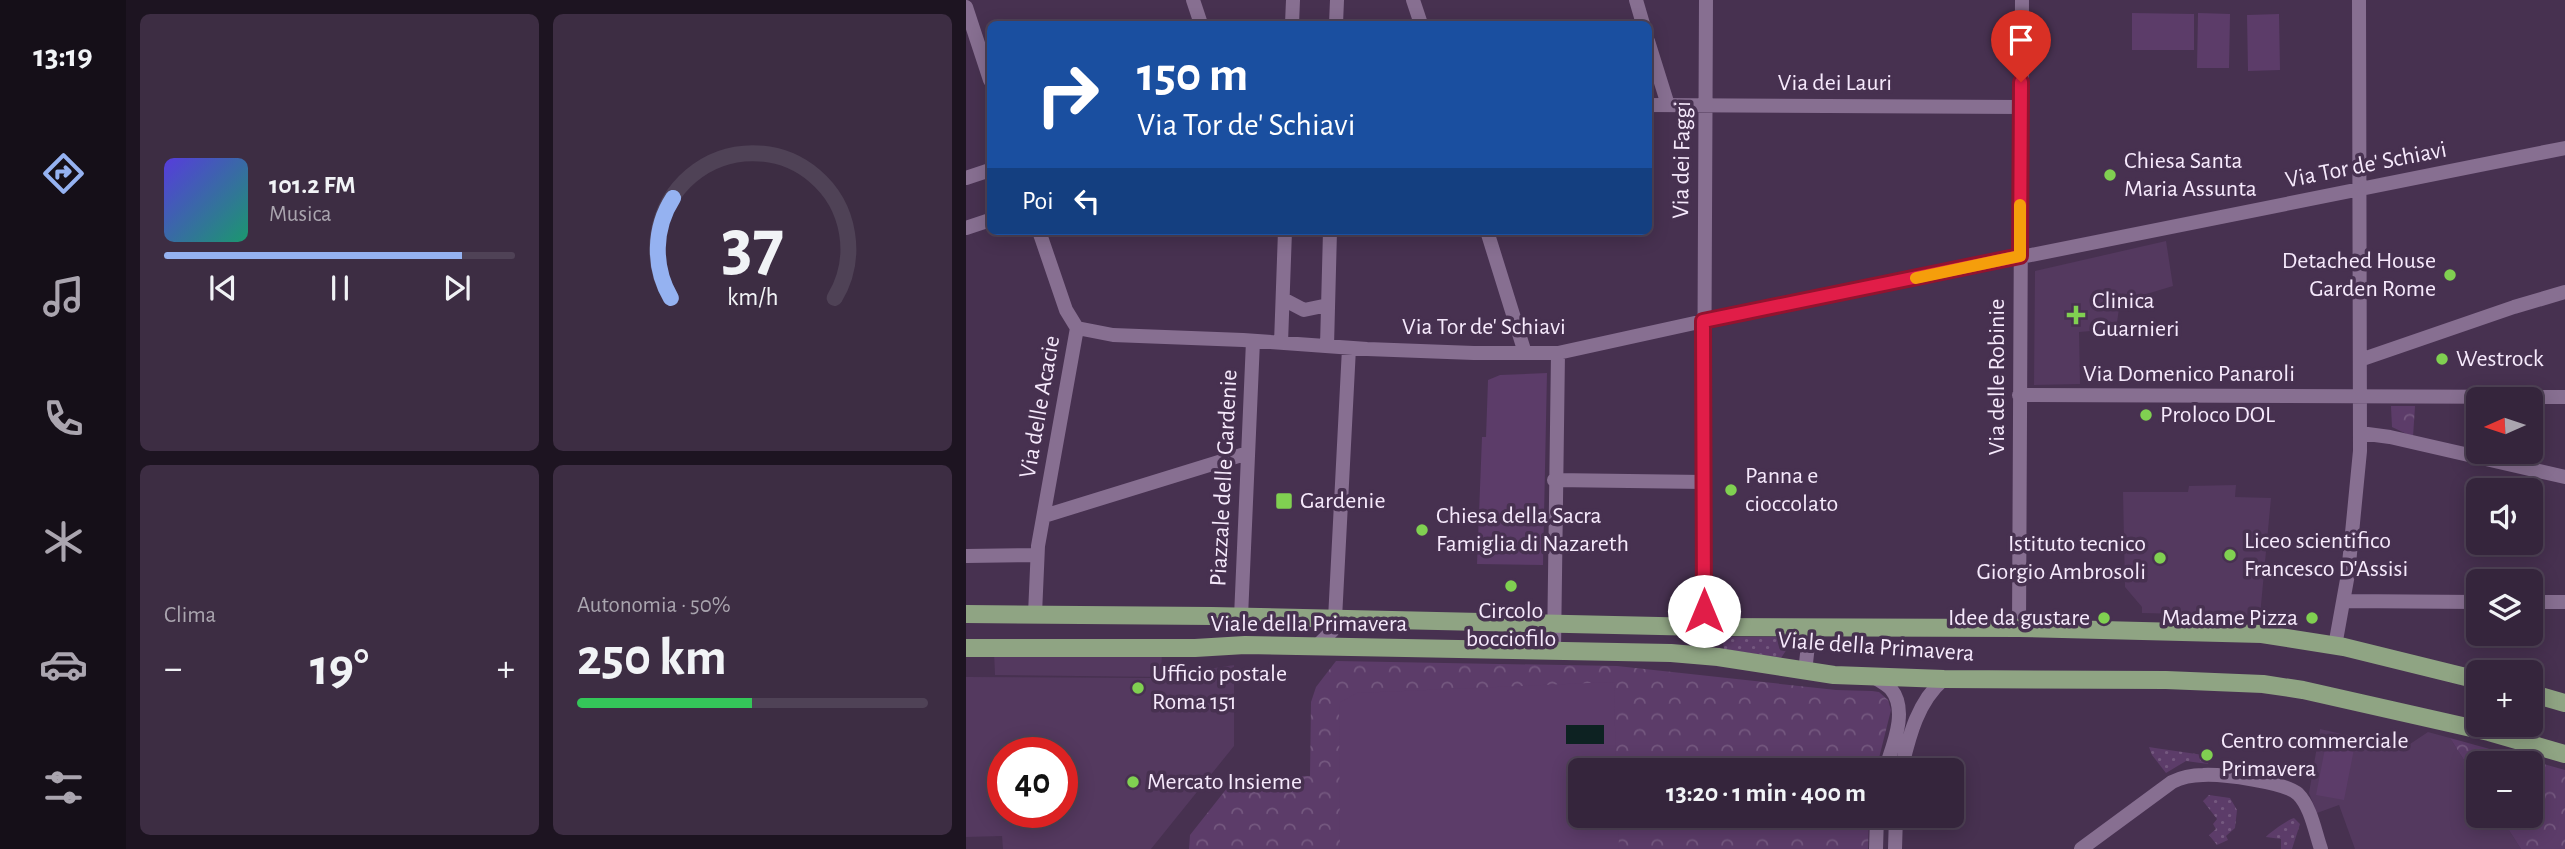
<!DOCTYPE html>
<html lang="it">
<meta charset="utf-8">
<style>
:root{--surface:#35253c;--page:#3d2d43;--text:#f1f3f6;--muted:#aaa5af;--line:#4f4256;--accent:#95b2f1}
body{margin:0;font-family:"Alegreya Sans",sans-serif;background:var(--page);color:var(--text);height:100vh;display:flex;flex-direction:column;font-size:26px;white-space:nowrap}
*{box-sizing:border-box;margin:0}
p{font-size:23px;color:var(--muted)}
.icon{flex:none;width:38px;height:38px;fill:none;stroke:currentColor;stroke-width:2;stroke-linecap:round;stroke-linejoin:round}
.map{position:relative;flex:1;overflow:hidden}
.side{display:flex;flex-direction:column;gap:14px;padding:14px;background:#1d1421;width:840px}
.side>*{flex:none}
.top-card{position:absolute;left:21px;top:21px;width:665px;height:214px;border-radius:10px;box-shadow:0 4px 18px #0003,0 0 0 2px var(--line);background:#1a4fa0;color:#fff;overflow:hidden}
.needle{width:46px;rotate:267deg}
.controls{position:absolute;left:1500px;top:387px;display:grid;gap:14px}
.controls a{display:grid;place-items:center;width:77px;height:77px;border-radius:10px;background:var(--surface);box-shadow:0 4px 18px #0003,0 0 0 2px var(--line);font-size:35px}
.speed{position:absolute;left:21px;top:737px;display:flex;gap:14px;font-size:35px;font-weight:700;text-align:center}
.speed>*{display:grid;place-content:center;width:91px;height:91px;border-radius:50%;background:var(--surface);box-shadow:0 4px 18px #0003,0 0 0 2px var(--line);line-height:1}
.speed .limit{border:10px solid #d22;background:#fff;color:#111}
.pin{position:absolute;display:grid;place-items:center;width:60px;height:60px;color:#fff;margin:-72px -30px;border-radius:50% 50% 50% 0;rotate:-45deg;box-shadow:0 0 7px #0007}
.pin .icon{rotate:45deg}
.me{position:absolute;width:77px;margin:-38px;rotate:0deg;stroke-linejoin:round;filter:drop-shadow(0 0 5px #0008)}
.turn{display:flex;align-items:center;gap:24px;height:147px;padding:0 35px;font-size:32px}
.turn .icon{width:91px;height:91px;stroke-width:2.5}
.turn b{display:block;font-size:49px;line-height:60px}
.then{display:flex;align-items:center;height:66px;padding:0 35px;background:#0003;gap:14px;font-size:26px}
.big{font-size:52px;font-weight:600;line-height:1.1}
.side .tile{flex:1;display:flex;flex-direction:column;justify-content:center;gap:10px;min-width:0;padding:0 24px;border-radius:10px;background:var(--page)}
.side .dial{align-items:center;gap:0}
.dial svg{height:182px;overflow:visible;fill:none;stroke:var(--line);stroke-width:7;stroke-linecap:round;text-anchor:middle}
.dial text{fill:var(--text);stroke:none}
.song{display:flex;align-items:center;gap:21px}
.cover{width:84px;height:84px;border-radius:10px;background:linear-gradient(135deg,hsl(250 70% 55%),hsl(160 70% 35%))}
.played{height:7px;border-radius:4px;background:linear-gradient(90deg,var(--accent) 85%,var(--line) 85%)}
.keys{display:flex;justify-content:space-around;direction:ltr}
.heat{display:flex;justify-content:space-between;align-items:center;font-size:38px;direction:ltr}
.charge{height:10px;border-radius:5px;background:linear-gradient(90deg,#34c759 50%,var(--line) 0)}
.side .tiles{flex:1;display:grid;gap:14px;grid-template-columns:repeat(2,1fr)}
.trip{position:absolute;left:602px;top:758px;width:396px;height:70px;border-radius:10px;background:var(--surface);box-shadow:0 4px 18px #0003,0 0 0 2px var(--line);font-weight:600;line-height:70px;text-align:center}
main{display:flex;flex:1;min-height:0}
.tab-bar{display:flex;flex-direction:column;width:126px;justify-content:space-around;align-items:center;background:#150f18;color:var(--muted)}
.tab-bar .icon{width:49px;height:49px}
.tab-bar .on{color:var(--accent)}
.tab-bar b{font-size:32px;color:var(--text)}
.map>svg:first-child{display:block}
.built{fill:#54395f;fill-rule:evenodd}
.grass{fill:url(#grass-dots)}
.park{fill:url(#park-crowns)}
.garden{fill:#5c3c69}
.water{fill:#0d2222}
.lines{fill:none;stroke-linecap:round;stroke-linejoin:round}
.minor{stroke:#876f91;stroke-width:14}
.major{stroke:#8fa483;stroke-width:18}
.route-casing{stroke:#92132f;stroke-width:18}
.route{stroke:#e11d48;stroke-width:12}
.slow{stroke:#f59e0b;stroke-width:12}
.poi-dot{fill:#80d051;stroke:#473150;stroke-width:2.5}
.labels{text-anchor:middle;dominant-baseline:central;stroke-width:7;stroke-linejoin:round;paint-order:stroke}
.street-label{font-size:24px;fill:#f6e9fc;stroke:#473150}
.poi-label{font-size:24px;fill:#f6e9fc;stroke:#473150;text-anchor:start}
</style>
<main>
<nav class="tab-bar">
<b>13:19</b>
<svg class="icon on" aria-label="directions" viewBox="0 0 24 24"><path d="M12 3l9 9-9 9-9-9zM9 14v-3h6M13 9l2 2-2 2"/></svg>
<svg class="icon" aria-label="music" viewBox="0 0 24 24"><path d="M9 18V5l10-2v13"/><circle cx="6" cy="18" r="3"/><circle cx="16" cy="16" r="3"/></svg>
<svg class="icon" aria-label="phone" viewBox="0 0 24 24"><path d="M5 4h4l2 5-3 2q2 4 5 5l2-3 5 2v4C11 20 4 13 5 4z"/></svg>
<svg class="icon" aria-label="climate" viewBox="0 0 24 24"><path d="M12 3v18M4 7l16 10M4 17L20 7"/></svg>
<svg class="icon" aria-label="car" viewBox="0 0 24 24"><path d="M5 17H2v-5l4-1 3-4h7l3 4 3 1v5h-3M9 17h6M6 11h13"/><circle cx="7" cy="17" r="2"/><circle cx="17" cy="17" r="2"/></svg>
<svg class="icon" aria-label="filters" viewBox="0 0 24 24"><path d="M4 7h16M4 17h16"/><circle cx="9" cy="7" r="2"/><circle cx="15" cy="17" r="2"/></svg>
</nav>
<section class="side">
<div class="tiles">
<div class="tile">
<div class="song"><i class="cover"></i><div><b>101.2 FM</b><p>Musica</p></div></div>
<div class="played"></div>
<div class="keys"><svg class="icon" aria-label="previous" viewBox="0 0 24 24"><path d="M18 5L8 12l10 7zM5 5v14"/></svg><svg class="icon" aria-label="pause" viewBox="0 0 24 24"><path d="M8 5v14M16 5v14"/></svg><svg class="icon" aria-label="next" viewBox="0 0 24 24"><path d="M6 5l10 7-10 7zM19 5v14"/></svg></div>
</div>
<div class="tile dial"><svg viewBox="0 0 100 80">
<path d="M14 69A42 42 0 1 1 86 69"/>
<path d="M14 69A42 42 0 0 1 15 25" stroke="#95b2f1"/>
<text x="50" y="56" font-size="32" font-weight="700">37</text>
<text x="50" y="72" font-size="11">km/h</text>
</svg></div>
<div class="tile"><p>Clima</p>
<div class="heat"><a>−</a><b class="big">19°</b><a>+</a></div>
</div>
<div class="tile"><p>Autonomia · 50%</p><b class="big">250 km</b><div class="charge"></div></div>
</div>
</section>
<div class="map">
<svg width="1599" height="849" viewBox="0 0 1599 849">
<defs>
<pattern id="grass-dots" width="8" height="8" patternUnits="userSpaceOnUse" patternTransform="scale(1.75)"><rect width="8" height="8" fill="#5c3c69"/><path d="M2 2h.1M6 6h.1" fill="none" stroke="#74587f" stroke-width="1.8" stroke-linecap="round"/></pattern>
<pattern id="park-crowns" width="20" height="18" patternUnits="userSpaceOnUse" patternTransform="scale(1.75)"><rect width="20" height="18" fill="#5c3c69"/><path d="M2 6a3 3 0 1 1 6 0M12 15a3 3 0 1 1 6 0" fill="none" stroke="#74587f"/></pattern>
</defs>
<rect width="100%" height="100%" fill="#473150"/>
<path class="built" d="M1200,241L1207,286L1154,302L1150,329L1113,332L1114,384L1068,385L1069,271Z
M1270,485L1269,497L1305,498L1294,616L1176,613V607L1159,587L1157,492H1222L1223,486Z
M28,651L196,652L195,677L29,675Z
M268,665V746L185,849H37L36,836L0,837V677L195,678L241,674L242,669ZM96,752V812H37V752Z
M1354,729L1438,748L1462,732L1484,738L1512,782V816H1534L1555,849H1389L1373,805L1351,813L1343,793Z"/>
<path class="grass" d="M762,637H815L820,641L821,649L815,658L758,649L757,643Z
M1183,747L1189,748L1244,756L1242,764L1220,761L1200,773L1186,755Z
M1243,795L1264,798L1271,810L1269,828L1260,836L1262,840L1251,845L1243,835L1250,829L1247,824L1251,819L1237,801Z
M1328,818L1334,824L1326,849H1315V839L1300,837C1303,833 1323,819 1328,818Z"/>
<path class="park" d="M1425,406H1449L1447,437L1426,427Z
M370,661L651,666L870,690L906,691L913,692L922,700L925,710L910,770H614V816H903L902,849H223L224,835L269,778L344,776L345,702L350,687Z
M1484,738L1599,770V849H1555L1534,816H1564V763H1512V782Z"/>
<path class="garden" d="M1166,13L1228,14V50H1166Z
M1232,13L1264,14L1263,68H1231Z
M1313,14L1314,70L1282,71L1281,15Z
M581,373L577,565L511,564L516,437H520L522,380L534,375Z
M648,682L650,770H614V816H652L653,849H374L373,703L391,693Z
M1360,743L1388,749L1378,800L1350,795Z"/>
<path class="water" d="M600,725H638V744H600Z"/>
<g class="lines">
<path class="minor" d="M227,0L235,24
M447,0L455,24
M670,0L677,24
M0,7L24,80
M326,24L327,0
M370,24L371,0
M682,41L702,105
M682,105L1055,107
M0,178L24,170
M0,228L24,220
M521,231L559,353
M317,299L338,310L362,305
M111,328L147,335L277,340L401,349L508,353H592L756,317L1599,148
M315,343L319,231
M361,346L364,231
M1394,360L1548,307L1599,292
M1053,395L1599,397
M1394,433L1424,437L1599,477
M588,480L738,482
M78,516L282,453
M0,556L71,555
M1378,601L1512,602
M1564,602H1599
M69,614L72,546L111,328L100,310L73,231
M275,617L287,341
M1053,628L1056,0
M1369,646L1382,574L1394,451L1393,0
M350,647L367,630L369,619L383,348
M588,650L592,353
M737,655L740,0
M839,672L844,627
M906,676C912,680 920,684 925,689C943,711 926,747 919,770
M935,770C943,737 951,702 978,679
M910,849L911,816
M929,849L930,816
M1115,849L1206,782C1216,777 1226,775 1237,775C1256,774 1319,782 1332,794C1345,807 1349,832 1355,849"/>
<path class="major" d="M0,614L246,616L738,627L1053,628L1296,634L1378,647L1512,680
M0,648H229L279,645L705,653L752,657L868,675L978,679L1200,680L1297,684L1337,690L1523,732L1599,754
M1564,693L1599,703"/>
</g>
<g class="lines">
<defs>
<path id="route" d="M738,611L737,321L1054,256L1055,82"/>
</defs>
<use href="#route" class="route-casing"/>
<use href="#route" class="route"/>
<path class="slow" d="M950,278L1054,256V205"/>
</g>
<g class="poi-dot">
<circle cx="1144" cy="175" r="7"/>
<circle cx="1484" cy="275" r="7"/>
<path d="M1106.5 304.5h7v7h7v7h-7v7h-7v-7h-7v-7h7z"/>
<circle cx="1476" cy="359" r="7"/>
<circle cx="1180" cy="415" r="7"/>
<circle cx="765" cy="490" r="7"/>
<rect x="309" y="492" width="18" height="18" rx="3.5"/>
<circle cx="456" cy="530" r="7"/>
<circle cx="1264" cy="555" r="7"/>
<circle cx="1194" cy="558" r="7"/>
<circle cx="545" cy="586" r="7"/>
<circle cx="1138" cy="618" r="7"/>
<circle cx="1346" cy="618" r="7"/>
<circle cx="172" cy="688" r="7"/>
<circle cx="1241" cy="755" r="7"/>
<circle cx="167" cy="782" r="7"/>
</g>
<g class="labels">
<g class="street-label">
<text x="869" y="83">Via dei Lauri</text>
<text transform="translate(716 160) rotate(-89)">Via dei Faggi</text>
<text transform="translate(1400 165) rotate(-11)">Via Tor de' Schiavi</text>
<text x="518" y="327">Via Tor de' Schiavi</text>
<text x="1223" y="374">Via Domenico Panaroli</text>
<text transform="translate(1031 377) rotate(-90)">Via delle Robinie</text>
<text transform="translate(74 407) rotate(-80)">Via delle Acacie</text>
<text transform="translate(258 478) rotate(-87)">Piazzale delle Gardenie</text>
<text x="343" y="624">Viale della Primavera</text>
<text transform="translate(910 647) rotate(4)">Viale della Primavera</text>
</g>
<g class="poi-label">
<text x="1158" y="161">Chiesa Santa<tspan x="1158" dy="28">Maria Assunta</tspan></text>
<text x="1470" y="261" text-anchor="end">Detached House<tspan x="1470" dy="28">Garden Rome</tspan></text>
<text x="1126" y="301">Clinica<tspan x="1126" dy="28">Guarnieri</tspan></text>
<text x="1490" y="359">Westrock</text>
<text x="1194" y="415">Proloco DOL</text>
<text x="779" y="476">Panna e<tspan x="779" dy="28">cioccolato</tspan></text>
<text x="334" y="501">Gardenie</text>
<text x="470" y="516">Chiesa della Sacra<tspan x="470" dy="28">Famiglia di Nazareth</tspan></text>
<text x="1278" y="541">Liceo scientifico<tspan x="1278" dy="28">Francesco D'Assisi</tspan></text>
<text x="1180" y="544" text-anchor="end">Istituto tecnico<tspan x="1180" dy="28">Giorgio Ambrosoli</tspan></text>
<text x="545" y="611" text-anchor="middle">Circolo<tspan x="545" dy="28">bocciofilo</tspan></text>
<text x="1124" y="618" text-anchor="end">Idee da gustare</text>
<text x="1332" y="618" text-anchor="end">Madame Pizza</text>
<text x="186" y="674">Ufficio postale<tspan x="186" dy="28">Roma 151</tspan></text>
<text x="1255" y="741">Centro commerciale<tspan x="1255" dy="28">Primavera</tspan></text>
<text x="181" y="782">Mercato Insieme</text>
</g>
</g>
</svg>
<div class="controls">
<a><svg class="needle" viewBox="-14 -14 28 28"><path d="M0-13l5 13h-10z" fill="#e53935"/><path d="M0 13l5-13h-10z" fill="#aaa5af"/></svg></a>
<a><svg class="icon" aria-label="sound" viewBox="0 0 24 24"><path d="M4 9h4l5-4v14l-5-4H4zM17 9q2 3 0 6"/></svg></a>
<a><svg class="icon" aria-label="layers" viewBox="0 0 24 24"><path d="M12 4l9 5-9 5-9-5zM3 14l9 5 9-5"/></svg></a>
<a>+</a>
<a>−</a>
</div>
<div class="speed"><div class="limit">40</div></div>
<div class="pin" style="left:1055px;top:82px;background:#d93025"><svg class="icon" aria-label="arrive" viewBox="0 0 24 24"><path d="M6 21V4h12l-3 4 3 4H6"/></svg></div>
<svg class="me" style="left:738px;top:611px" viewBox="-20 -20 40 40"><circle r="19" fill="#fff"/><path d="M0-13L10 11 0 6-10 11z" fill="#e11d48"/></svg>
<div class="trip">13:20 · 1 min · 400 m</div>
<div class="top-card">
<div class="turn"><svg class="icon" aria-label="right" viewBox="0 0 24 24"><path d="M7 20v-9h11M14 6l5 5-5 5"/></svg><div><b>150 m</b>Via Tor de' Schiavi</div></div>
<div class="then">Poi<svg class="icon" aria-label="left" viewBox="0 0 24 24"><path d="M17 20v-9H6M10 6l-5 5 5 5"/></svg></div>
</div>
</div>
</main>
